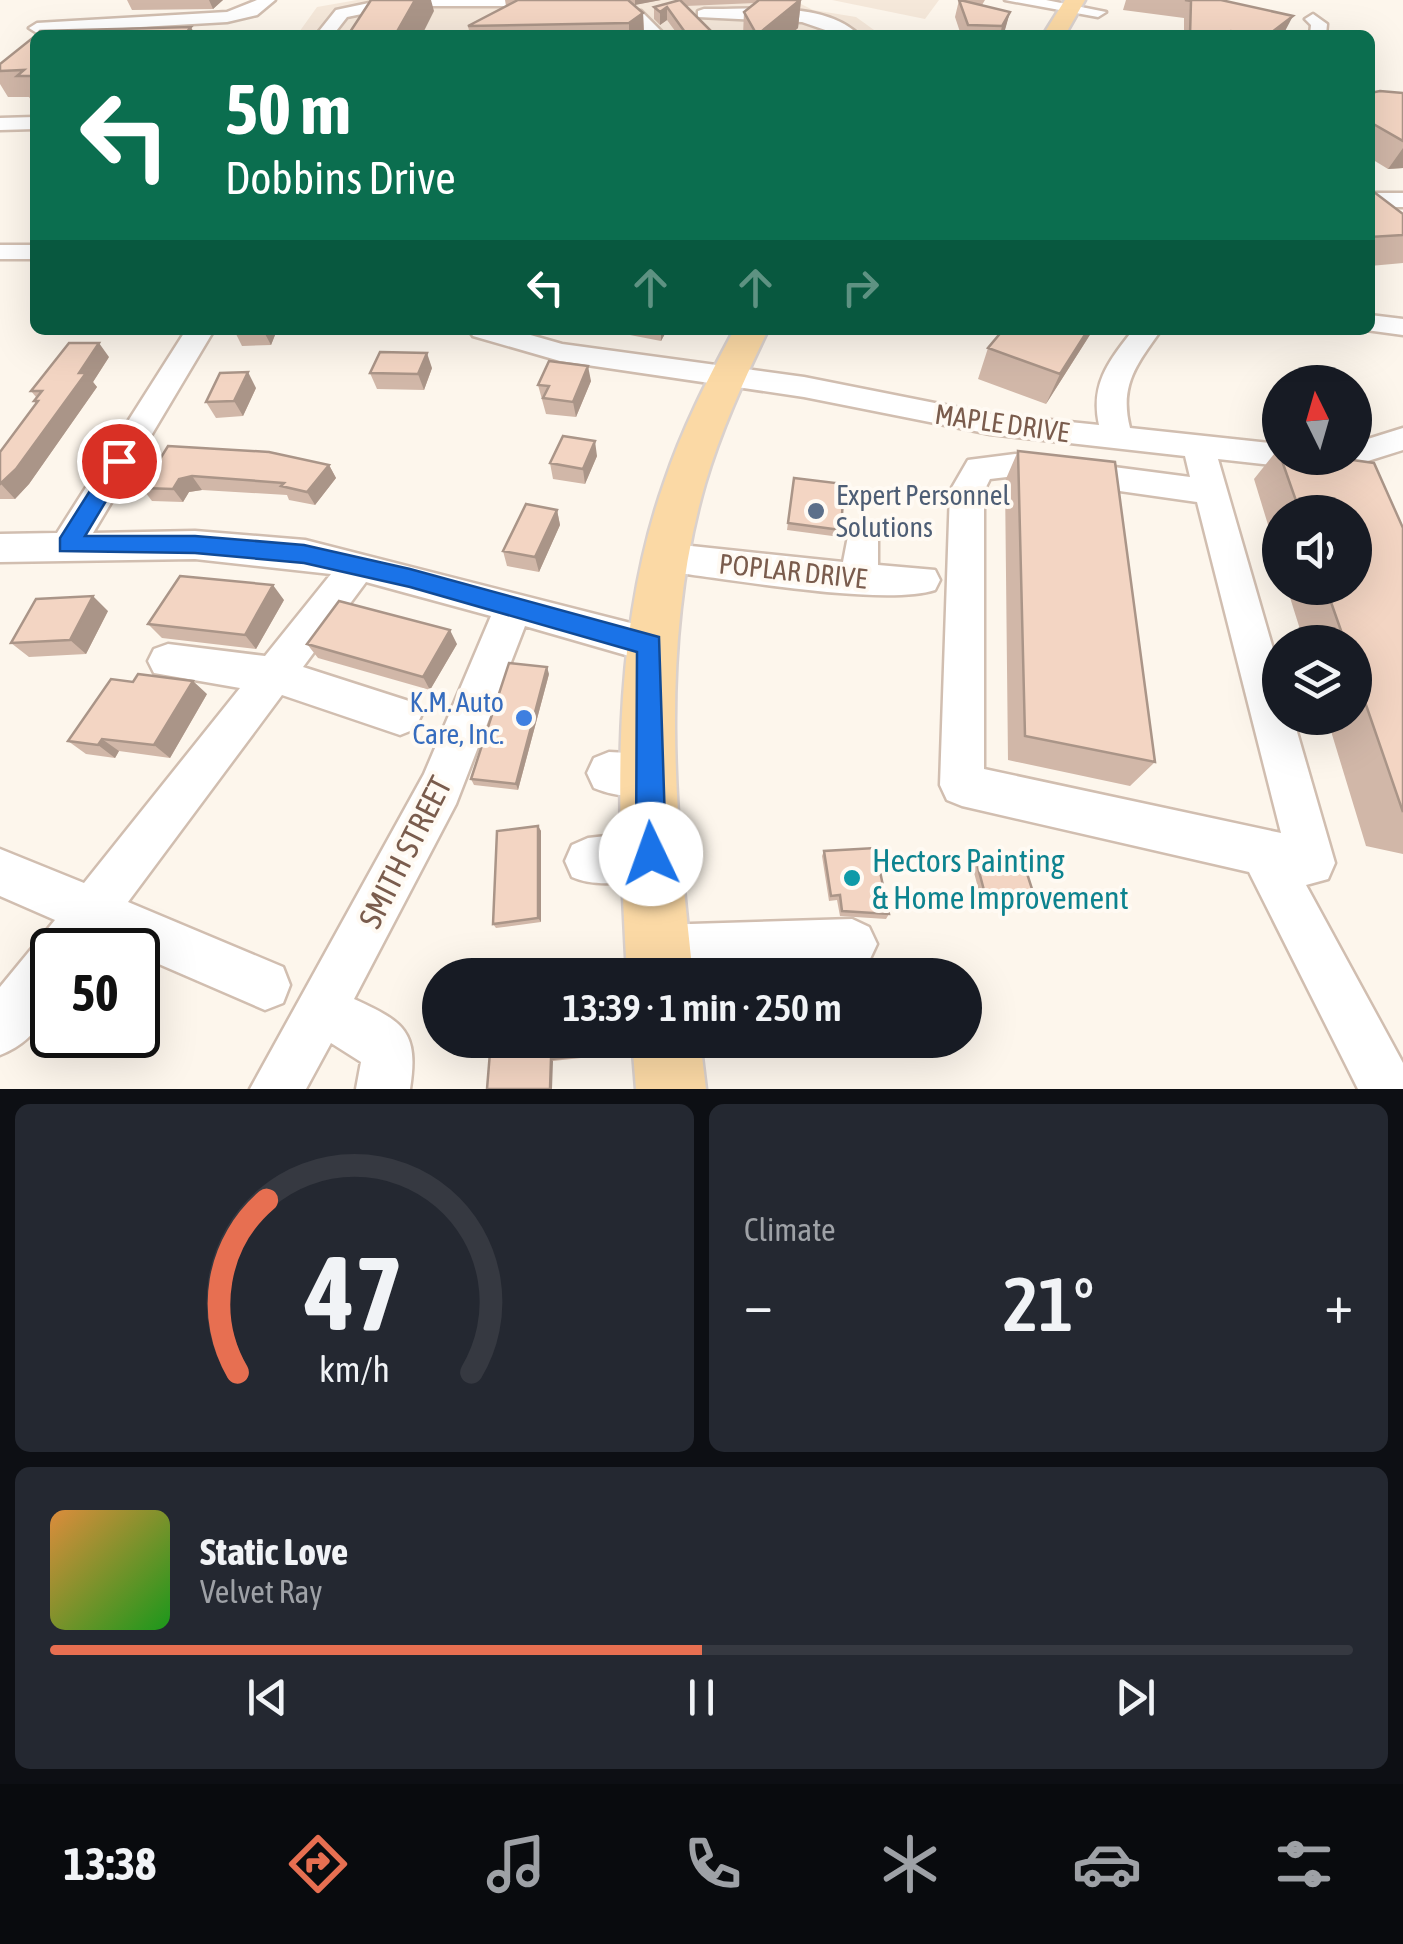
<!DOCTYPE html>
<meta charset="utf-8">
<style>
:root{--surface:#171b24;--page:#242831;--text:#f1f3f6;--muted:#9ea1a6;--line:#363941;--accent:#e76f51}
body{margin:0;font-family:"Asap Condensed",sans-serif;background:var(--page);color:var(--text);height:100vh;display:flex;flex-direction:column;font-size:38px;white-space:nowrap}
*{box-sizing:border-box;margin:0}
p{font-size:32px;color:var(--muted)}
.icon{flex:none;width:55px;height:55px;fill:none;stroke:currentColor;stroke-width:2;stroke-linecap:round;stroke-linejoin:round}
.map{position:relative;height:1089px;overflow:hidden}
.panel{display:flex;flex-direction:column;gap:15px;padding:15px;background:#0d0f14;flex:1}
.panel>*{flex:none}
.top-card{position:absolute;left:30px;top:30px;width:1345px;height:305px;border-radius:15px;box-shadow:0 10px 40px #0002;background:#0b6e4f;color:#fff;overflow:hidden}
.needle{width:65px;rotate:355deg}
.controls{position:absolute;left:1262px;top:365px;display:grid;gap:20px}
.controls a{display:grid;place-items:center;width:110px;height:110px;border-radius:50%;background:var(--surface);box-shadow:0 10px 40px #0002;font-size:50px}
.speed{position:absolute;left:30px;top:928px;display:flex;gap:20px;font-size:50px;font-weight:700;text-align:center}
.speed>*{display:grid;place-content:center;width:130px;height:130px;border-radius:50%;background:var(--surface);box-shadow:0 10px 40px #0002;line-height:1}
.speed .limit{border:5px solid #111;border-radius:15px;background:#fff;color:#111}
.pin{position:absolute;display:grid;place-items:center;width:85px;height:85px;color:#fff;margin:-42px;border:5px solid #fff;border-radius:50%;box-shadow:0 2px 10px #0007}
.me{position:absolute;width:110px;margin:-55px;rotate:357deg;stroke-linejoin:round;filter:drop-shadow(0 0 8px #0008)}
.turn{display:flex;align-items:center;gap:35px;height:210px;padding:0 30px;font-size:45px}
.turn .icon{width:130px;height:130px;stroke-width:2.5}
.turn b{display:block;font-size:70px;line-height:85px}
.lanes{display:flex;align-items:center;height:95px;padding:0 30px;background:#0003;justify-content:center;gap:50px;direction:ltr}
.lanes .off{opacity:.35}
.big{font-size:75px;font-weight:600;line-height:1.1}
.panel .widget{flex:1;display:flex;flex-direction:column;justify-content:center;gap:15px;min-width:0;padding:0 35px;border-radius:15px;background:var(--page)}
.panel .dial{align-items:center;gap:0}
.dial svg{height:260px;overflow:visible;fill:none;stroke:var(--line);stroke-width:7;stroke-linecap:round;text-anchor:middle}
.dial text{fill:var(--text);stroke:none}
.song{display:flex;align-items:center;gap:30px}
.cover{width:120px;height:120px;border-radius:15px;background:linear-gradient(135deg,hsl(30 70% 55%),hsl(120 70% 35%))}
.played{height:10px;border-radius:5px;background:linear-gradient(90deg,var(--accent) 50%,var(--line) 50%)}
.keys{display:flex;justify-content:space-around;direction:ltr}
.heat{display:flex;justify-content:space-between;align-items:center;font-size:55px;direction:ltr}
.panel .tiles{flex:1;display:grid;gap:15px;grid-template-columns:1fr 1fr}
.widget:last-child{grid-column:span 2}
.trip{position:absolute;left:422px;top:958px;width:560px;height:100px;border-radius:50px;background:var(--surface);box-shadow:0 10px 40px #0002;font-weight:600;line-height:100px;text-align:center}
.dock{display:flex;height:160px;justify-content:space-around;align-items:center;background:#090b0e;color:var(--muted)}
.dock .icon{width:70px;height:70px}
.dock .current{color:var(--accent)}
.dock b{font-size:45px;color:var(--text)}
.map>svg:first-child{display:block}
.residential{fill:#f5e8da}
.lines{fill:none;stroke-linecap:round;stroke-linejoin:round}
.minor-casing{stroke:#d1beb0;stroke-width:5}
.major-casing{stroke:#dad1cd;stroke-width:5}
.minor{fill:#fff;fill-rule:evenodd}
.major{fill:#fbd9a5;fill-rule:evenodd}
.wall{fill:#d1b7a8}
.shaded-wall{fill:#aa9588}
.building{fill:#f3d5c3;stroke:#aa9588;stroke-width:2.5}
.route{fill:#1a73e8;stroke:#114b97;stroke-width:2.5}
.service-dot{fill:#5c6f8a;stroke:#fffaf3;stroke-width:4}
.shop-dot{fill:#3f7fe0;stroke:#fffaf3;stroke-width:4}
.culture-dot{fill:#0f9aa8;stroke:#fffaf3;stroke-width:4}
.labels{text-anchor:middle;dominant-baseline:central;stroke-width:8;stroke-linejoin:round;paint-order:stroke}
.street-label{font-size:28px;fill:#7a5c4d;stroke:#fffaf3}
.service-label{font-size:28px;fill:#4e5e75;stroke:#fffaf3;text-anchor:start}
.shop-label{font-size:28px;fill:#366cbe;stroke:#fffaf3;text-anchor:end}
.near-street-label{font-size:32px;fill:#7a5c4d;stroke:#fffaf3}
.near-culture-label{font-size:32px;fill:#0d838f;stroke:#fffaf3;text-anchor:start}
</style>
<div class="map">
<svg width="1403" height="1089" viewBox="0 0 1403 1089">
<rect width="100%" height="100%" fill="#fdf6ec"/>
<path class="residential" d="M357,0H793L813,10L856,17L881,35H297L317,7Z
M832,0H939L925,19Z"/>
<g class="lines">
<defs>
<path id="minor" d="M257,0H275L257,15L227,22L37,33L29,28L37,23L227,12Z
M383,0H558L559,1L551,6H401L347,17L333,35H316L336,10Z
M1005,0H1046L1106,12L1098,17Z
M602,8L641,11L665,35H648L631,19L596,16L594,13Z
M704,9C751,10 823,0 859,35H840L802,22L698,17V11Z
M1313,14L1327,24L1326,35H1310L1311,25L1305,19Z
M35,117V129L0,130V118Z
M1370,193H1403V207H1370Z
M0,245H35V259H0Z
M1370,315L1403,319V335L1366,330H1370Z
M186,330H214L93,533L195,531L305,540L650,628L664,633L669,645L664,657L650,662L525,626L456,804L354,999C404,1022 419,1031 410,1089H356L361,1062L331,1043L306,1089H250L424,774L491,616L366,582L303,667L415,703L421,716L415,729L400,735L282,695L128,902L283,967L290,985L283,1003L265,1010L138,955V950L101,939L93,950H52C52,997 50,1035 0,1055V987L55,920L0,896V849L84,883L240,688L154,673L148,661L154,649L168,644L265,656L331,574L195,559L0,562V534L57,533Z
M469,330H513L562,344L804,377L990,414L1099,425C1090,384 1109,361 1133,330H1161C1137,364 1119,385 1130,428L1280,444V458H1294L1280,466L1218,459L1280,673V718H1293L1335,863L1328,879L1306,885L1403,1063V1089H1358L1249,872L962,806L947,800L940,785L950,491L968,460L1015,454L1190,477L1185,456L990,434L804,397L560,361L473,336ZM1015,476L1197,502L1281,833L984,769V491L990,479Z
M1403,428V450L1355,465L1341,458H1355V443Z
M861,527L873,531L878,541V565L935,570L940,580L935,590C883,607 724,578 663,571L650,567L645,557L650,547L663,543L843,562L849,531Z
M609,752L647,754L662,760L669,775L662,790C640,799 616,797 594,788L587,773L594,758Z
M651,831L667,838L674,854L667,870C640,882 599,889 572,877L565,861L572,845L588,838Z
M852,919L869,927L877,944L869,961L852,969L658,975L640,968L633,950L640,932L658,925Z"/>
<path id="major" d="M1065,0H1085L1065,35H1043Z
M734,330H768C744,380 721,430 705,484C659,644 675,813 693,975H627C618,812 609,639 664,483C682,429 707,380 734,330Z
M632,1040H700L706,1089H636Z"/>
</defs>
<use href="#minor" class="minor-casing"/>
<use href="#major" class="major-casing"/>
<use href="#minor" class="minor"/>
<use href="#major" class="major"/>
</g>
<path class="wall" d="M127,0H223L213,9L132,10Z
M505,0H661L633,5L643,13L644,35H470L468,26L506,6Z
M681,0H801L798,28L790,35H743L744,12L755,3L686,6L715,35H678L667,20L660,25L654,19V7L683,3Z
M959,0H985L982,5L1010,12L1003,35H961L955,17Z
M1126,0H1221L1285,34L1283,35H1184V18L1123,10Z
M35,36V103H33L29,97H8L0,84V64Z
M1370,93H1403V168L1388,169L1370,158Z
M1370,189L1403,214V263L1370,266Z
M234,330H277L271,345L242,346Z
M604,330H667L661,341Z
M1003,330H1093L1046,404L978,379L988,348Z
M109,357L93,382L97,387L29,484L15,499H0V452L36,404L34,401L36,397L31,391Z
M432,368L424,390L377,389L370,373Z
M591,381L576,417L546,414L538,385Z
M256,388L243,416L216,418L206,402Z
M168,446L329,465L336,478L315,505L289,500L287,495L202,490L189,492L183,502L152,501L142,488Z
M1278,449H1280V458H1338L1403,528V854L1366,846L1327,718H1355V642H1304L1287,588H1355V512H1280V564L1254,479Z
M1018,451L1155,762L1130,786L1008,760L1005,481Z
M597,456L585,484L553,479L550,463Z
M794,478L841,530L840,537L787,530Z
M557,510L560,525L539,572L507,566L503,551Z
M284,600L256,649L162,638L148,624Z
M108,611L86,654L29,657L11,643Z
M307,644H457L430,690L318,658Z
M549,674L518,790L474,785L471,779Z
M207,694L170,758L119,751L115,758L86,754L68,741Z
M538,826L541,831V922L496,928L493,924Z
M824,851L889,914L886,919L840,916L837,900L829,901L822,856Z
M976,860L1033,892L1027,897L981,899L972,865Z
M491,1040H581V1058L553,1061Z"/>
<path class="shaded-wall" d="M209,0H223L213,9Z
M415,0H431L434,11L422,35H395Z
M635,0H661L635,5Z
M801,0L798,28L790,35H758Z
M667,7V20L660,25V12Z
M1010,12L1005,30L1003,35H1000L1002,26Z
M643,13L644,35H629V23Z
M1293,16L1283,35H1268Z
M191,27L195,35H184Z
M1403,148V168L1388,169Z
M263,330H277L271,345Z
M661,330H667L661,341Z
M1088,330H1093L1046,404L1060,374Z
M99,343L109,357L93,382L97,387L29,484L15,499L1,484Z
M427,353L432,368L424,390L418,374Z
M588,366L591,381L576,417L573,402Z
M248,372L256,388L243,416L234,401Z
M595,441L597,456L585,484L583,469Z
M329,465L336,478L315,505L307,492Z
M192,476L202,490L189,492L183,502L173,489L179,479Z
M557,510L560,525L539,572L535,557Z
M273,585L284,600L256,649L245,635Z
M93,596L108,611L86,654L70,640Z
M450,630L457,644L430,690L423,677Z
M547,667L549,674L518,790L516,784Z
M193,681L207,694L170,758L154,745Z
M102,739L119,751L115,758L98,745Z
M538,826L541,831V922L538,918Z
M551,1059L553,1061L552,1089H550Z"/>
<path class="building" d="M371,0H415L395,35H348Z
M518,0H628L643,13L629,23L468,26Z
M680,0L715,35H687L667,7L660,12L654,7Z
M759,0H800L757,35L744,12Z
M959,0H960L1010,12L1002,26L968,25Z
M1185,0H1221L1293,16L1268,35H1236L1232,32V35H1190L1191,1Z
M191,27L184,35H36L40,31Z
M35,36V76H17L24,70L0,71V64Z
M1380,91L1403,93V141L1370,122V93Z
M1370,189L1403,214V235L1370,237Z
M1003,330H1088L1060,374L988,348Z
M69,343H99L79,373H86L16,469L0,484V452L38,401H34L42,391H31Z
M380,352L427,353L418,374L370,373Z
M549,361L588,366L573,402L543,398L549,386L538,385Z
M248,372L234,401L206,402L220,373Z
M563,436L595,441L583,469L550,463Z
M168,446L269,452L329,465L307,492L281,486L284,483L192,476L179,479L173,489L142,488Z
M1018,451L1115,462L1155,762L1025,736Z
M1281,458H1338L1374,463L1403,528V812L1355,673V642H1345L1326,588H1355V512H1300Z
M794,478L844,484L841,530L788,523Z
M526,504L557,510L535,557L503,551Z
M180,576L273,585L245,635L148,624Z
M93,596L70,640L11,643L36,599Z
M339,601L450,630L423,677L307,644Z
M509,663L547,667L516,784L471,779Z
M138,674L193,681L154,745L102,739L98,745L68,741L111,679L133,682Z
M538,826V918L493,924L497,831Z
M875,848L889,914L842,911L840,895L831,896L824,851Z
M1022,858L1033,892L985,894L976,860Z
M491,1040H579V1056L551,1059L550,1089H487Z"/>
<path class="route" d="M119,454L130,461L85,536H195L304,545L410,569L659,637L666,854L661,865L651,869L640,865L636,854L637,652L410,587L304,563L195,553L60,551V538L112,456Z"/>
<circle class="service-dot" cx="816" cy="511" r="10"/>
<circle class="shop-dot" cx="524" cy="718" r="10"/>
<circle class="culture-dot" cx="852" cy="878" r="10"/>
<g class="labels">
<g class="street-label">
<text transform="translate(1002 423) rotate(8)">MAPLE DRIVE</text>
<text transform="translate(793 571) rotate(6)">POPLAR DRIVE</text>
</g>
<g class="service-label">
<text x="836" y="495">Expert Personnel<tspan x="836" dy="32">Solutions</tspan></text>
</g>
<g class="shop-label">
<text x="504" y="702">K.M. Auto<tspan x="504" dy="32">Care, Inc.</tspan></text>
</g>
<g class="near-street-label">
<text transform="translate(405 852) rotate(-63)">SMITH STREET</text>
</g>
<g class="near-culture-label">
<text x="872" y="860">Hectors Painting<tspan x="872" dy="37">&amp; Home Improvement</tspan></text>
</g>
</g>
</svg>
<div class="controls">
<a><svg class="needle" viewBox="-14 -14 28 28"><path d="M0-13l5 13h-10z" fill="#e53935"/><path d="M0 13l5-13h-10z" fill="#9ea1a6"/></svg></a>
<a><svg class="icon" aria-label="sound" viewBox="0 0 24 24"><path d="M4 9h4l5-4v14l-5-4H4zM17 9q2 3 0 6"/></svg></a>
<a><svg class="icon" aria-label="layers" viewBox="0 0 24 24"><path d="M12 4l9 5-9 5-9-5zM3 14l9 5 9-5"/></svg></a>
</div>
<div class="speed"><div class="limit">50</div></div>
<div class="pin" style="left:119px;top:461px;background:#d93025"><svg class="icon" aria-label="arrive" viewBox="0 0 24 24"><path d="M6 21V4h12l-3 4 3 4H6"/></svg></div>
<svg class="me" style="left:651px;top:854px" viewBox="-20 -20 40 40"><circle r="19" fill="#fff"/><path d="M0-13L10 11 0 6-10 11z" fill="#1a73e8"/></svg>
<div class="trip">13:39 · 1 min · 250 m</div>
<div class="top-card">
<div class="turn"><svg class="icon" aria-label="left" viewBox="0 0 24 24"><path d="M17 20v-9H6M10 6l-5 5 5 5"/></svg><div><b>50 m</b>Dobbins Drive</div></div>
<div class="lanes"><svg class="icon" aria-label="left" viewBox="0 0 24 24"><path d="M17 20v-9H6M10 6l-5 5 5 5"/></svg><svg class="icon off" aria-label="ahead" viewBox="0 0 24 24"><path d="M12 20V5M6 11l6-6 6 6"/></svg><svg class="icon off" aria-label="ahead" viewBox="0 0 24 24"><path d="M12 20V5M6 11l6-6 6 6"/></svg><svg class="icon off" aria-label="right" viewBox="0 0 24 24"><path d="M7 20v-9h11M14 6l5 5-5 5"/></svg></div>
</div>
</div>
<section class="panel">
<div class="tiles">
<div class="widget dial"><svg viewBox="0 0 100 80">
<path d="M14 69A42 42 0 1 1 86 69"/>
<path d="M14 69A42 42 0 0 1 23 16" stroke="#e76f51"/>
<text x="50" y="56" font-size="32" font-weight="700">47</text>
<text x="50" y="72" font-size="11">km/h</text>
</svg></div>
<div class="widget"><p>Climate</p>
<div class="heat"><a>−</a><b class="big">21°</b><a>+</a></div>
</div>
<div class="widget">
<div class="song"><i class="cover"></i><div><b>Static Love</b><p>Velvet Ray</p></div></div>
<div class="played"></div>
<div class="keys"><svg class="icon" aria-label="previous" viewBox="0 0 24 24"><path d="M18 5L8 12l10 7zM5 5v14"/></svg><svg class="icon" aria-label="pause" viewBox="0 0 24 24"><path d="M8 5v14M16 5v14"/></svg><svg class="icon" aria-label="next" viewBox="0 0 24 24"><path d="M6 5l10 7-10 7zM19 5v14"/></svg></div>
</div>
</div>
</section>
<nav class="dock">
<b>13:38</b>
<svg class="icon current" aria-label="directions" viewBox="0 0 24 24"><path d="M12 3l9 9-9 9-9-9zM9 14v-3h6M13 9l2 2-2 2"/></svg>
<svg class="icon" aria-label="music" viewBox="0 0 24 24"><path d="M9 18V5l10-2v13"/><circle cx="6" cy="18" r="3"/><circle cx="16" cy="16" r="3"/></svg>
<svg class="icon" aria-label="phone" viewBox="0 0 24 24"><path d="M5 4h4l2 5-3 2q2 4 5 5l2-3 5 2v4C11 20 4 13 5 4z"/></svg>
<svg class="icon" aria-label="climate" viewBox="0 0 24 24"><path d="M12 3v18M4 7l16 10M4 17L20 7"/></svg>
<svg class="icon" aria-label="car" viewBox="0 0 24 24"><path d="M5 17H2v-5l4-1 3-4h7l3 4 3 1v5h-3M9 17h6M6 11h13"/><circle cx="7" cy="17" r="2"/><circle cx="17" cy="17" r="2"/></svg>
<svg class="icon" aria-label="filters" viewBox="0 0 24 24"><path d="M4 7h16M4 17h16"/><circle cx="9" cy="7" r="2"/><circle cx="15" cy="17" r="2"/></svg>
</nav>
